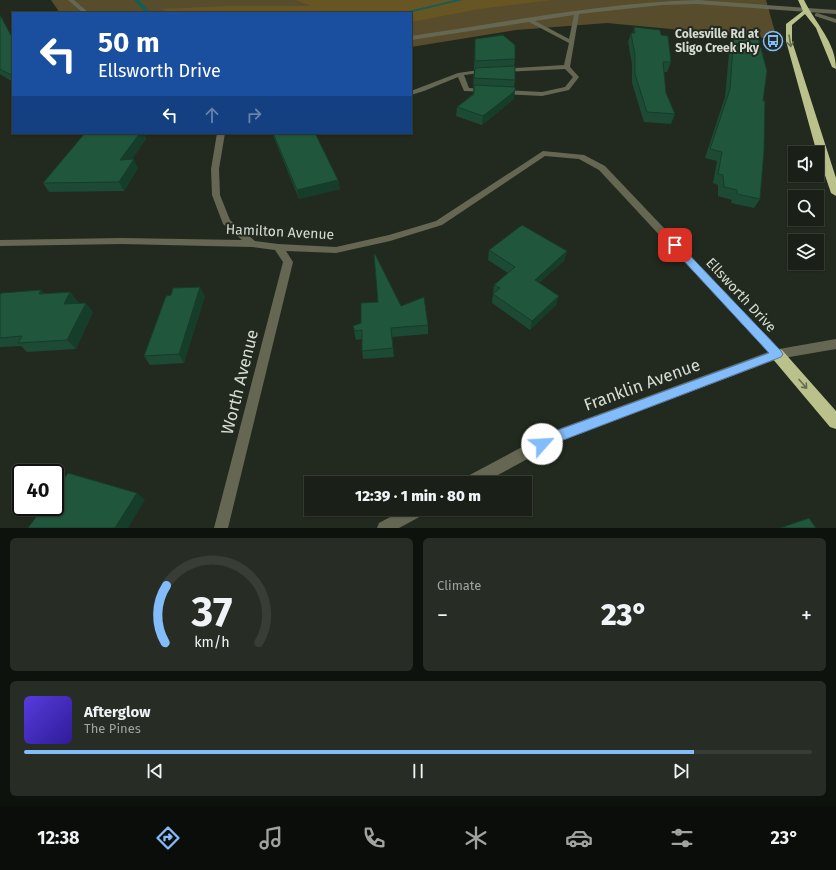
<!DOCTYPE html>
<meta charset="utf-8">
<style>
:root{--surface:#1a2017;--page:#272d24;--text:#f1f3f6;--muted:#9fa3a1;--line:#383e36;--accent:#83bcfb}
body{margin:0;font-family:"Fira Sans",sans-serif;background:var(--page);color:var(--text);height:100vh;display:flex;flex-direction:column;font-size:15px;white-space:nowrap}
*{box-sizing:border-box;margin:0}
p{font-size:13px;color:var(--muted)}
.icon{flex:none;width:22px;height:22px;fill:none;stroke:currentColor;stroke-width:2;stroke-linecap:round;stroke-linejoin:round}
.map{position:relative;height:528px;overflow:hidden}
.sheet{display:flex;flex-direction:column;gap:10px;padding:10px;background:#0e120d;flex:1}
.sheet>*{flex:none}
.banner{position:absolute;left:12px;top:12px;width:400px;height:122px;border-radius:0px;box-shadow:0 1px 3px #0004,0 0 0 1px var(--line);background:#1a4fa0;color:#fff;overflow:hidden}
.controls{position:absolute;left:788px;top:146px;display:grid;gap:8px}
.controls a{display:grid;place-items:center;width:36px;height:36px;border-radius:0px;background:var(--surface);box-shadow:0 1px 3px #0004,0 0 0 1px var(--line);font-size:20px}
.speed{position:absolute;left:12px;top:464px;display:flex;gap:8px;font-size:20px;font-weight:700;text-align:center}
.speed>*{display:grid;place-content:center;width:52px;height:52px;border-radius:50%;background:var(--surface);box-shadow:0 1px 3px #0004,0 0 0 1px var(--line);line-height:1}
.speed .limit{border:2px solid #111;border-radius:6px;background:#fff;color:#111}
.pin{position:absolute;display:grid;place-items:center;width:34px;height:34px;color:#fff;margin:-17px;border-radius:8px;box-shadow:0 2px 6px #0006}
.me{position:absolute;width:44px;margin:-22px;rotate:64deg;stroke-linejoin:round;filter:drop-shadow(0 0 3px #0008)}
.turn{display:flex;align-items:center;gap:14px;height:84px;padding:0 20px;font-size:18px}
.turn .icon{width:52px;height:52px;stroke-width:2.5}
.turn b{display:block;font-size:28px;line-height:34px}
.lanes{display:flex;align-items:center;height:38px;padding:0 20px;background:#0003;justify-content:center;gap:20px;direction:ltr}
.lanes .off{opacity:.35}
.big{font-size:30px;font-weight:800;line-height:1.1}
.sheet .tile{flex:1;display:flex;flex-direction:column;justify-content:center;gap:6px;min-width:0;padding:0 14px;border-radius:6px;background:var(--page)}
.sheet .dial{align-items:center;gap:0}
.dial svg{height:104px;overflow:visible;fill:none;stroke:var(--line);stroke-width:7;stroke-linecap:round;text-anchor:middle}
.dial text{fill:var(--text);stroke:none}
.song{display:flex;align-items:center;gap:12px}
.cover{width:48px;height:48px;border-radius:6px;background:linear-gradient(135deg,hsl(250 70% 55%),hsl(250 70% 35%))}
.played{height:4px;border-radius:2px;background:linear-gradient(90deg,var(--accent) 85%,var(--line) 85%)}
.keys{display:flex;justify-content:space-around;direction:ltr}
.heat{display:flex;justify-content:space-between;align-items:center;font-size:22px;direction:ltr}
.sheet .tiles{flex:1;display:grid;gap:10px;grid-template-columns:1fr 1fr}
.tile:last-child{grid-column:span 2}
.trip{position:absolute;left:304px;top:476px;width:228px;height:40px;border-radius:0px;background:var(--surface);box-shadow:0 1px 3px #0004,0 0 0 1px var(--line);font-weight:800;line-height:40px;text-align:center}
.tabs{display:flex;height:64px;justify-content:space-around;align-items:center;background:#0a0d09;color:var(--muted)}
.tabs .icon{width:28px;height:28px}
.tabs .active{color:var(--accent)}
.tabs b{font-size:18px;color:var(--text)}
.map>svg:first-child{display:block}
.green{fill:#574c2c}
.forest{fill:#675623}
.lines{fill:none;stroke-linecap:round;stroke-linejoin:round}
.stream{fill:#125f56;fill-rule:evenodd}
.minor{fill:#656752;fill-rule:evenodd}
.highway{fill:#bac18b;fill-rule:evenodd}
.wall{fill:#1c4a34}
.shaded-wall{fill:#163c2a}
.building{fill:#20563c;stroke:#163c2a}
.oneway{stroke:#666e50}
.route{fill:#83bcfb;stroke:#557aa3}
.labels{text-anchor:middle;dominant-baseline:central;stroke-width:4;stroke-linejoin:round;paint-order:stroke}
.far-poi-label{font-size:12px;font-weight:bold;fill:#d7dcd5;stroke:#222a1f;text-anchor:end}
.street-label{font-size:14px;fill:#d7dcd5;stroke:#222a1f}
.near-street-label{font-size:17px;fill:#d7dcd5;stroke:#222a1f}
</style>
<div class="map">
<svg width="836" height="528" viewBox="0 0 836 528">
<rect width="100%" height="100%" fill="#222a1f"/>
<path class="green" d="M51,0H766L777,39L607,23L516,30L411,47V13H60Z"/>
<path class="forest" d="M295,0H551L479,9L411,22V13H169L162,9L227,6H312Z"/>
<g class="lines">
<path class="stream" d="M134,0H139L151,13H146Z
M455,0H463L408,13H400Z"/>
<path class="minor" d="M68,0H74L89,13H83Z
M697,0L836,10V14L697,4L662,5L579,14L570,67L579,77L569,90L542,96L502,94L499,92L502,90L542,92L565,87L573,77L565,69L500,72V70L502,69L564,65L569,43L529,22L411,40V36C506,22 601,3 697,0ZM574,15L569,39L535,21Z
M817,13L836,19V23L815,16V14Z
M486,69L488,70V72L464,75L469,88L486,89L488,90V92L464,91L458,77L424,91L411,95V91L458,73Z
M217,133H225L219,169L220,195L230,220L255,241L278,244L336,247L389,235L436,221L543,151L584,155L605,166L779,349L836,339V349L778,359L559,442L483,483H462L464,478L550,432L768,352L599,170L579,159L545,156L442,225L390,241L336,253L286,251L293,262L228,528H214L283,262L275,250L252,247L122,244L0,246V240L122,238L242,240L223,224L212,195L211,169Z
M405,509H427L425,514L399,528H377L379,523Z"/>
<path class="highway" d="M798,0H804C815,23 836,42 836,69L832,67L816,28L805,14L792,25V41L836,178V196L831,193L815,146L786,41V24L803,11Z
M777,348L782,350L836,411V429L830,427L772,358L770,354L772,350Z"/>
</g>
<path class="wall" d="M0,15L13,39V82L0,74Z
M634,27L661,35L671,62L667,72H664L666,93L675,114L671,124L644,122L632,83V64L628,42L631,33H633Z
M734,34L763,101L760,199L754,208L731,203L732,200L718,196V185L713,183L717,161L705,158L725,97L730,42Z
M475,39L515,59L514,66L515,80L514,87V99L482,125L456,116L457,107L473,94Z
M272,133H315L338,180L340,189L299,199Z
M145,136L146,139L132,159L138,168L124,191L49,192L43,183Z
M489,250L567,251L564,261L539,283L556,305L530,330L492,303L494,285L508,273L488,260Z
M41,290L44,294L70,292L78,302L77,303L93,312L76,349L27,352L21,346L0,347V294Z
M205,296L184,363L150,365L144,356Z
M401,306L428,325V334L392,337L394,357L363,359L362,351V339L356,340L353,326Z"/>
<path class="shaded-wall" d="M515,91L514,99L482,125L483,116Z
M140,133H147L145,136L146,139L125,169L120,160Z
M134,159L138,168L124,191L119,182Z
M338,180L340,189L299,199L297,190Z
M567,251L564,261L532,289L535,280Z
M200,287L205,296L184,363L179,354Z
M41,290L49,300L39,294Z
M70,292L78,302L72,313L64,304Z
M559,296L556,305L530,330L532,321Z
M86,303L93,312L76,349L67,340Z
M137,493L145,500L128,528H115Z"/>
<path class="building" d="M0,15L13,39V76L0,69Z
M634,27L660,30L661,35L668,36L671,62H663L666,93L675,114L647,112L635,74V55L631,33H635Z
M734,34L758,37L767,71L763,101H765L764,151L760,199L737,194V190L724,187L723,175L718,174L722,152L710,149L730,89Z
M503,35L515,45V59L475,61V39Z
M515,66V80L474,78L475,68Z
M474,85L515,87V91L483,116L457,107L474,94Z
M85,133H140L120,160L134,159L119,182L43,183Z
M273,133H315L338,180L297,190Z
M522,225L567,251L535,280L559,296L532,321L493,294L500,288L494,285L515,267L489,250Z
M375,254L401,306L424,297L428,325L391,328L393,348L362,351V330L355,331L353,326L361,323V303L378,302L374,255Z
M200,287L179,354L144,356L166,296L171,295L173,288Z
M41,290L39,294L70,292L64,304L86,303L67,340L18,343L22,336L0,338V294L2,293Z
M68,473L137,493L115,528H28L43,507H55V491Z
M809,518L816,528H780Z"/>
<defs><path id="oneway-shaft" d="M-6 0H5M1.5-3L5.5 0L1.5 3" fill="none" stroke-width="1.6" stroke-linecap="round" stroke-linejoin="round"/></defs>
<g class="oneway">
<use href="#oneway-shaft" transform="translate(790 41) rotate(81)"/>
<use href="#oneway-shaft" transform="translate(803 384) rotate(49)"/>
</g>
<path class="route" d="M675,242L678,243L781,351L783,354L781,357L558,442L542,450L538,448L536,444L538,440L550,433L769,353L672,248L671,245L672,243Z"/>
<defs>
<symbol id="bus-ring" viewBox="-11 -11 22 22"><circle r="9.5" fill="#222a1f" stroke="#83bcfb" stroke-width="1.5"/><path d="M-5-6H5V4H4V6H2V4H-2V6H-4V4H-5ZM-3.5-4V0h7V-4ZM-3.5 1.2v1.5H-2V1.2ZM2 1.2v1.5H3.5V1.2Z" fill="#83bcfb"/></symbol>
</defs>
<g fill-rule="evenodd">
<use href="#bus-ring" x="762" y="30" width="22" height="22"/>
</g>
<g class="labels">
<g class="far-poi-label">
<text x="759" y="34">Colesville Rd at<tspan x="759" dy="14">Sligo Creek Pky</tspan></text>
</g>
<g class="street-label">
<text transform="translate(280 232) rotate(3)">Hamilton Avenue</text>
<text transform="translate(741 295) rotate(47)">Ellsworth Drive</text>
</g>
<g class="near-street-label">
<text transform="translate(240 382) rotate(-76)">Worth Avenue</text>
<text transform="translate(642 385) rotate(-20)">Franklin Avenue</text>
</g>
</g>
</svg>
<div class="controls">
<a><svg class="icon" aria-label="sound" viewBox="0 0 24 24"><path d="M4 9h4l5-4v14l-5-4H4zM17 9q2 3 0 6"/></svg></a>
<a><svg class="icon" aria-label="search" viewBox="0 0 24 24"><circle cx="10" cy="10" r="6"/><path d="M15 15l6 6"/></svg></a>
<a><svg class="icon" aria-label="layers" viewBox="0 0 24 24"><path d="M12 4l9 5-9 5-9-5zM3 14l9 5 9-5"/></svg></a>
</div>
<div class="speed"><div class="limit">40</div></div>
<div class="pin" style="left:675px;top:245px;background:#d93025"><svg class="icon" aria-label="arrive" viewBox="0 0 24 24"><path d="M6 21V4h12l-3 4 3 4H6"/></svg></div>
<svg class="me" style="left:542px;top:444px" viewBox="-20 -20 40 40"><circle r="19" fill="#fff"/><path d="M0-13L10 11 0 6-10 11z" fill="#83bcfb"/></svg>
<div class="trip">12:39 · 1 min · 80 m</div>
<div class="banner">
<div class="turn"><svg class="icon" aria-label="left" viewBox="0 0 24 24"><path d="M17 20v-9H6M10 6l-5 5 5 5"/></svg><div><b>50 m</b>Ellsworth Drive</div></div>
<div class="lanes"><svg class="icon" aria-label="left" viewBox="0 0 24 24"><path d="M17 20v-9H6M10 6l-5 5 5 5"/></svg><svg class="icon off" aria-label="ahead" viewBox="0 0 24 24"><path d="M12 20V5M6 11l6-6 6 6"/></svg><svg class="icon off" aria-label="right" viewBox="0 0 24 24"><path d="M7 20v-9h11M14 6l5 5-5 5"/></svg></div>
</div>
</div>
<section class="sheet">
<div class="tiles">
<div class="tile dial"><svg viewBox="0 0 100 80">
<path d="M14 69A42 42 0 1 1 86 69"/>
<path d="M14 69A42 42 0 0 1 15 25" stroke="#83bcfb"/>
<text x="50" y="56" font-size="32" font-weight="700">37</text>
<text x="50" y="72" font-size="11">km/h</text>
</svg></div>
<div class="tile"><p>Climate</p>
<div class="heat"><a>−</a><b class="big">23°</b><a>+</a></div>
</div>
<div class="tile">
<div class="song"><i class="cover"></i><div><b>Afterglow</b><p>The Pines</p></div></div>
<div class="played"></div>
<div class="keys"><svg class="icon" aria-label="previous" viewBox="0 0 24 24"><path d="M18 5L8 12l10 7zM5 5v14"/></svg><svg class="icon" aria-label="pause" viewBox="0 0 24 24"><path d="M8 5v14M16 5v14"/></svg><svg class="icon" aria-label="next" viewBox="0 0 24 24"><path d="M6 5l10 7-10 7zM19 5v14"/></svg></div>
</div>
</div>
</section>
<nav class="tabs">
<b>12:38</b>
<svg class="icon active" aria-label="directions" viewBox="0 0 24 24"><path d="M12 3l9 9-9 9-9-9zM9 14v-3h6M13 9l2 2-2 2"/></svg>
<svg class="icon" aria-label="music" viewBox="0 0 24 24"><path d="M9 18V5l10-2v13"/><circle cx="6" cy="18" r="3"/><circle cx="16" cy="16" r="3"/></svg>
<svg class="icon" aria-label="phone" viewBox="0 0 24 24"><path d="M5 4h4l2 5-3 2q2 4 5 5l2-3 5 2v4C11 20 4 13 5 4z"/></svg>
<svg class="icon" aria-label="climate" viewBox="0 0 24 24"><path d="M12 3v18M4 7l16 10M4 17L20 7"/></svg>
<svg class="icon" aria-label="car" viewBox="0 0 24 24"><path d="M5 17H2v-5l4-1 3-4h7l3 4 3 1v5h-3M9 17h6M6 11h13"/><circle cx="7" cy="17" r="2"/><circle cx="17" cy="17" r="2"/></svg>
<svg class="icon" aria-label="filters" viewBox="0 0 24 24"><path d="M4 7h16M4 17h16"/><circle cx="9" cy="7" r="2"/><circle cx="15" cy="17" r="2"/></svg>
<b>23°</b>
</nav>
